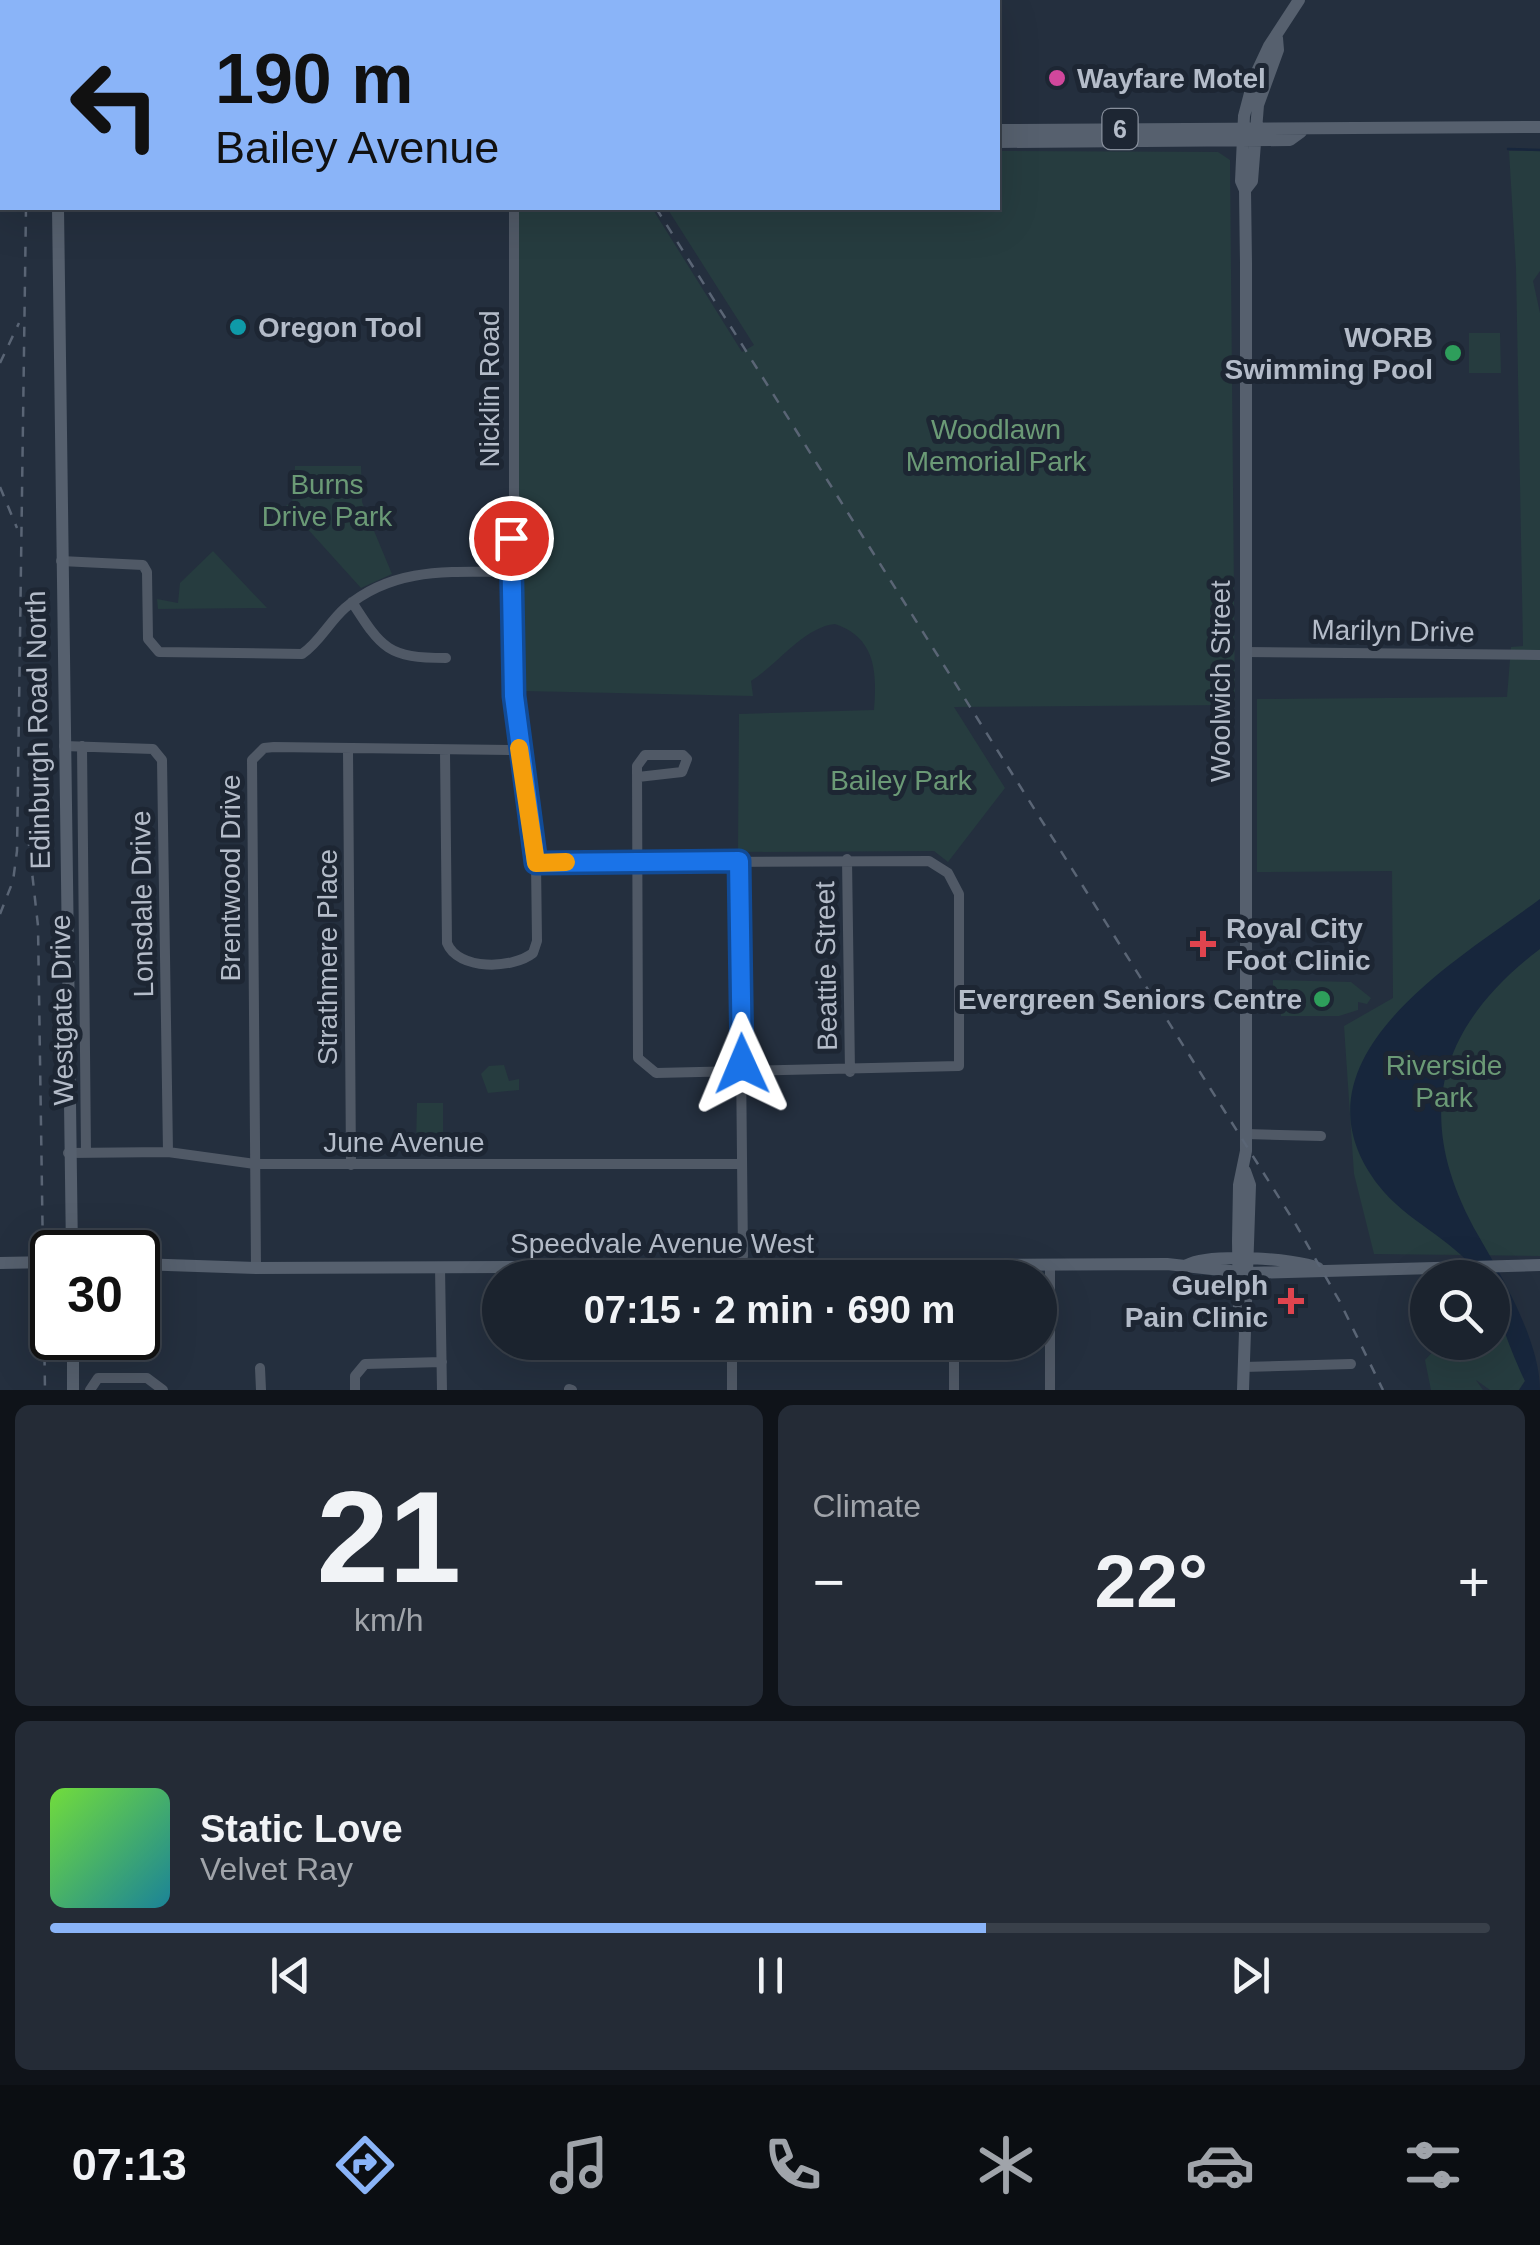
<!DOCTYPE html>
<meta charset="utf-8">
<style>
:root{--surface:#1b232e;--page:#242b36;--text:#f1f3f6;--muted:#a0a4aa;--line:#39404a;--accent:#8ab4f8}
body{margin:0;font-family:Helvetica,sans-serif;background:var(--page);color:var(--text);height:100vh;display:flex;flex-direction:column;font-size:38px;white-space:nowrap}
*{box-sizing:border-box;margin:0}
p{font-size:32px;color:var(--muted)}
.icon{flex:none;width:55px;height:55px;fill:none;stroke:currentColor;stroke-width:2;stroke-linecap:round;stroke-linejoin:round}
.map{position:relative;height:1390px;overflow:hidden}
.details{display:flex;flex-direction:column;gap:15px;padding:15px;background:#0f1319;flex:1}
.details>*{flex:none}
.guide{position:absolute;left:0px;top:0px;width:1000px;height:210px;box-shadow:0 10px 40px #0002,0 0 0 2px var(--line);background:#8ab4f8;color:#111;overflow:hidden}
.controls{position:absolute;left:1410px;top:1260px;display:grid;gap:20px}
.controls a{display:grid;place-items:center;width:100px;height:100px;border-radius:50%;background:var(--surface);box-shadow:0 10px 40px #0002,0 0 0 2px var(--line);font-size:50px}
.speed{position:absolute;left:30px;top:1230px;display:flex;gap:20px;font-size:50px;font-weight:700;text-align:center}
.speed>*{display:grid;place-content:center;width:130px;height:130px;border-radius:50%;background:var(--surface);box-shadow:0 10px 40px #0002,0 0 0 2px var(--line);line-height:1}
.speed .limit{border:5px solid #111;border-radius:15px;background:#fff;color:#111}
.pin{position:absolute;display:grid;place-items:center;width:85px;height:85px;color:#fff;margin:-42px;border:5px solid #fff;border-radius:50%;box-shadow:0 2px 10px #0007}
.me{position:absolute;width:110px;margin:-55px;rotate:359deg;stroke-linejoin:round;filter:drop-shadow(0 0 8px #0008)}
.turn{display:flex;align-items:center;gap:35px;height:210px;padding:0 50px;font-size:45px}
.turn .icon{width:130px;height:130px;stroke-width:2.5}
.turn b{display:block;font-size:70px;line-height:85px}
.big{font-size:75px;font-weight:800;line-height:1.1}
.details .widget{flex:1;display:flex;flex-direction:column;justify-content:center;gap:15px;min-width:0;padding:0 35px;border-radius:15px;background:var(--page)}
.details .dial{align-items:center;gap:0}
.dial b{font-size:130px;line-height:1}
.song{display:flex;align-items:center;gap:30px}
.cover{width:120px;height:120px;border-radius:15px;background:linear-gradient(135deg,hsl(100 70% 55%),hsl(190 70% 35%))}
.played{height:10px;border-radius:5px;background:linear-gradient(90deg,var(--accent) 65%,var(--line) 65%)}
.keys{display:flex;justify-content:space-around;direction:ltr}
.heat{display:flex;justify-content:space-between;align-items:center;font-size:55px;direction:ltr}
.details .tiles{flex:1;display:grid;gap:15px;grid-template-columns:1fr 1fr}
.widget:last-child{grid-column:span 2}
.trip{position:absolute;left:482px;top:1260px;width:575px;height:100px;border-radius:50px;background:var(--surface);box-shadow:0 10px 40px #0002,0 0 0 2px var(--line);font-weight:800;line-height:100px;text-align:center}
.tab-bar{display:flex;height:160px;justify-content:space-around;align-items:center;background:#0b0e12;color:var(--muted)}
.tab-bar .icon{width:70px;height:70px}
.tab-bar .selected{color:var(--accent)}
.tab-bar b{font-size:45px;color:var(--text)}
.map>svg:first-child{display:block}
.green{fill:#263c3f}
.water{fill:#17263c}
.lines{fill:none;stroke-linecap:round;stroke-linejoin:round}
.stream{stroke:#17263c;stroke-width:2.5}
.minor{stroke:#505966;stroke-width:10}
.major{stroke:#56606e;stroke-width:12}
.rail{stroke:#5a6575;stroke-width:2.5;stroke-dasharray:10 10;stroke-linecap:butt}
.route-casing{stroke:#114b97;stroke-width:25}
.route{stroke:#1a73e8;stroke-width:18}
.slow{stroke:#f59e0b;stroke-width:18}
.hotel-dot{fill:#d1479c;stroke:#1d2633;stroke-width:4}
.culture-dot{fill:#0f9aa8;stroke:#1d2633;stroke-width:4}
.leisure-dot{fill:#2e9e5b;stroke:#1d2633;stroke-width:4}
.health-dot{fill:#e0444e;stroke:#1d2633;stroke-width:4}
.labels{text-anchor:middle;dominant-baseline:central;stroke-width:10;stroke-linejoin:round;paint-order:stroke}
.shield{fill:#1d2633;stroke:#878f9c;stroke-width:2.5}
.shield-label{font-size:25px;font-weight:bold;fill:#b4bcc9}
.poi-label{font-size:28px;font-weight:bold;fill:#b4bcc9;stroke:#1d2633;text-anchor:start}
.street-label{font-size:28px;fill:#b4bcc9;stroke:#1d2633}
.park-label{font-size:28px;fill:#6b9a76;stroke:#1d2633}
</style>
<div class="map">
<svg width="1540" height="1390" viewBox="0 0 1540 1390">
<rect width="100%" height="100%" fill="#242f3e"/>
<path class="green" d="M998,151L1218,152L1230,160L1235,705L954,707L1005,788L948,862L934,851L738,852L739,714L874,710C877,672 876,638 835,624C804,627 778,664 751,681L753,696L523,691L519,653L518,208H652L742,352L754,345L667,208H998Z
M1509,151H1540V271L1533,281L1540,313V1256L1374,1254L1354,1174L1344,1026L1393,998L1392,871L1257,872V699L1507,697L1511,647L1523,646L1516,268Z
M1469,333H1500L1501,373H1469Z
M295,466H361L362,502L392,574L361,588L286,505L292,504Z
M213,551L267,608L158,609L157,599L178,603L180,583Z
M1273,980L1351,982L1371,998L1367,1004L1358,1002V1010L1339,1016H1281V1009H1272Z
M504,1065L509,1081L519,1079V1090L488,1093L481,1074L489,1066Z
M417,1103H443V1146H416Z
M1493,1304L1508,1331L1525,1381L1519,1390H1490L1476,1380L1483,1390H1431L1425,1360L1441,1343L1492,1342Z"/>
<path class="water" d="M1540,899V949C1436,1028 1412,1119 1478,1235C1502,1277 1540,1341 1540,1390H1519L1525,1381C1512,1354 1493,1306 1492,1278L1481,1277C1455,1240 1407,1222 1379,1186C1281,1060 1458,960 1540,899Z"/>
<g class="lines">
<path class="stream" d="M1508,149L1540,150"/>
<path class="minor" d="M61,561L143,565L147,572L148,639L159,652L302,654C319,643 329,622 345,608C394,566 451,572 511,572
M352,602C382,649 388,658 446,658
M1245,652L1540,655
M64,746L153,749L162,760L168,1152
M82,746L86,1153
M348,750L351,1165
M445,751L447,943C458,971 513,969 533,953L537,941L536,863L514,696V208
M847,859L850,1072
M536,863L929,861L948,873L959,894V1066L656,1073L638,1058L637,766L645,755H683L687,759L682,772L638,777
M1246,1134L1321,1136
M68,1153L168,1152L255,1164H742
M1050,1266V1390
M440,1267L442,1390
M256,1268L252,760L264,748L274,747L519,750
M733,1278L743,1256L739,861
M732,1342V1390
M954,1342V1390
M732,1346L954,1345
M1243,1367L1351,1364
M260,1368L261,1390
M569,1389L572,1390
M90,1390L98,1378H147L163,1390
M355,1390V1376L365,1364L442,1362"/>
<path class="major" d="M0,127H2
M998,130L1540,127
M998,142L1290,140L1301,132
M1245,190L1252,181L1258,105L1278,50L1277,38
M58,208L72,1252
M0,1263L52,1262
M138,1264L256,1268L1167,1264L1248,1273L1540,1265
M1187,1265C1210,1253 1294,1258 1318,1268
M1243,1328L1239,1312L1238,1241L1239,1185L1246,1151V263L1245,190L1241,181L1244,116L1254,78L1269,46L1299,0
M73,1338V1390
M1243,1390L1250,1185L1245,1171"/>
<path class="rail" d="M29,0V2
M525,0L526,2
M656,208L1295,1223L1340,1302L1383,1390
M0,363L19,323
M0,487L17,528
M28,836L38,926L45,1390
M0,914L13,881L17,851L26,208"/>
</g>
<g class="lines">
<defs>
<path id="route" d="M511,538L514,696L536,863L739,861L742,1064"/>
</defs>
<use href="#route" class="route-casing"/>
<use href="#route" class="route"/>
<path class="slow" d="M519,748L536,863L566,862"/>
</g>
<circle class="hotel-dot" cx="1057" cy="78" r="10"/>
<circle class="culture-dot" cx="238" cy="327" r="10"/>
<g class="leisure-dot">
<circle cx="1453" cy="353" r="10"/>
<circle cx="1322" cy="999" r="10"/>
</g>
<g class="health-dot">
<path d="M1198 929h10v10h10v10h-10v10h-10v-10h-10v-10h10z"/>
<path d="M1286 1286h10v10h10v10h-10v10h-10v-10h-10v-10h10z"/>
</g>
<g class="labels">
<rect class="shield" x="1102.5" y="109" width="35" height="40" rx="8"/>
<g class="shield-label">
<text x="1120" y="129">6</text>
</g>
<g class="poi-label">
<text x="1077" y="78">Wayfare Motel</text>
<text x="258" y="327">Oregon Tool</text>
<text x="1433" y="337" text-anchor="end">WORB<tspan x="1433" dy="32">Swimming Pool</tspan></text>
<text x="1226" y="928">Royal City<tspan x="1226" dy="32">Foot Clinic</tspan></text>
<text x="1302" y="999" text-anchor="end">Evergreen Seniors Centre</text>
<text x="1268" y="1285" text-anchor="end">Guelph<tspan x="1268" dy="32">Pain Clinic</tspan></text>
</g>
<g class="street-label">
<text transform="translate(489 389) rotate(-90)">Nicklin Road</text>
<text transform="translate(1393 631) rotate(1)">Marilyn Drive</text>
<text transform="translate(1220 681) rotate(-90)">Woolwich Street</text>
<text transform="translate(38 730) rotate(-91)">Edinburgh Road North</text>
<text transform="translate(230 878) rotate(-90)">Brentwood Drive</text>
<text transform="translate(142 904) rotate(-91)">Lonsdale Drive</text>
<text transform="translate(327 957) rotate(-90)">Strathmere Place</text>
<text transform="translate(826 966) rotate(-91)">Beattie Street</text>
<text transform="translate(62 1010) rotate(-91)">Westgate Drive</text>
<text x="404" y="1142">June Avenue</text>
<text x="662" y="1243">Speedvale Avenue West</text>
</g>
<g class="park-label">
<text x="996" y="429">Woodlawn<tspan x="996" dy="32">Memorial Park</tspan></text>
<text x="327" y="484">Burns<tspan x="327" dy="32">Drive Park</tspan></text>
<text x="901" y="780">Bailey Park</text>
<text x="1444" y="1065">Riverside<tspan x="1444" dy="32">Park</tspan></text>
</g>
</g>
</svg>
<div class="controls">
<a><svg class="icon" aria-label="search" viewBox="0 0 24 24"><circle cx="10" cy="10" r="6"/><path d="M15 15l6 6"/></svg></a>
</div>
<div class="speed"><div class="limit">30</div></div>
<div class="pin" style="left:511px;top:538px;background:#d93025"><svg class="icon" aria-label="arrive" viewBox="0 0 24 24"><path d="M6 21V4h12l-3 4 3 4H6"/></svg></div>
<svg class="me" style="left:742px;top:1064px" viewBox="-20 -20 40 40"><path d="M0-17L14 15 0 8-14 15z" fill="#1a73e8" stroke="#fff" stroke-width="4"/></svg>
<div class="trip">07:15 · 2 min · 690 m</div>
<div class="guide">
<div class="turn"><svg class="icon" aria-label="left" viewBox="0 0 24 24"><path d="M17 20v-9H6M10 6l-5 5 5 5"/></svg><div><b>190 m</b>Bailey Avenue</div></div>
</div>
</div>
<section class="details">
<div class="tiles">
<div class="widget dial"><b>21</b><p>km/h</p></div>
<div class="widget"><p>Climate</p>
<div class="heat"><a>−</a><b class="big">22°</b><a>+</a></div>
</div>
<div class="widget">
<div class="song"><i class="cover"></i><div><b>Static Love</b><p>Velvet Ray</p></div></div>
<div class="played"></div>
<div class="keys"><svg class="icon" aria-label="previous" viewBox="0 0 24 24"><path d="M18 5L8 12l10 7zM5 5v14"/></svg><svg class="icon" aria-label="pause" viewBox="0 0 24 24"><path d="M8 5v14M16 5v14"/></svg><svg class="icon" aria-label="next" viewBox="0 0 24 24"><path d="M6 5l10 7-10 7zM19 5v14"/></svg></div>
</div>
</div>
</section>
<nav class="tab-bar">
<b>07:13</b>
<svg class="icon selected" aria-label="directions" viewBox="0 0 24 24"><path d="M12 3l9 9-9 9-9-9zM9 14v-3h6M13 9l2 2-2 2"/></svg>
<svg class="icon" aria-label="music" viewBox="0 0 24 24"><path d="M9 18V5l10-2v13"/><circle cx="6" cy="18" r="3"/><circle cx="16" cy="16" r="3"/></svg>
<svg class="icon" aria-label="phone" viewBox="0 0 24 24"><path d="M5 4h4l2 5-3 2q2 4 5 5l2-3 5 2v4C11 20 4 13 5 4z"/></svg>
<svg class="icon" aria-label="climate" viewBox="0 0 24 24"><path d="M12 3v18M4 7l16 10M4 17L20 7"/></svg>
<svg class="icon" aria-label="car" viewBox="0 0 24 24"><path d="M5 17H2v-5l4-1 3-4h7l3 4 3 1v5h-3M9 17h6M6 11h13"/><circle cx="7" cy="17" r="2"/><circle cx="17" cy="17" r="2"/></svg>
<svg class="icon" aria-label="filters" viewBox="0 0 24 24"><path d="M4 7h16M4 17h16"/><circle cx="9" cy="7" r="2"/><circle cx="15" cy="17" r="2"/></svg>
</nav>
